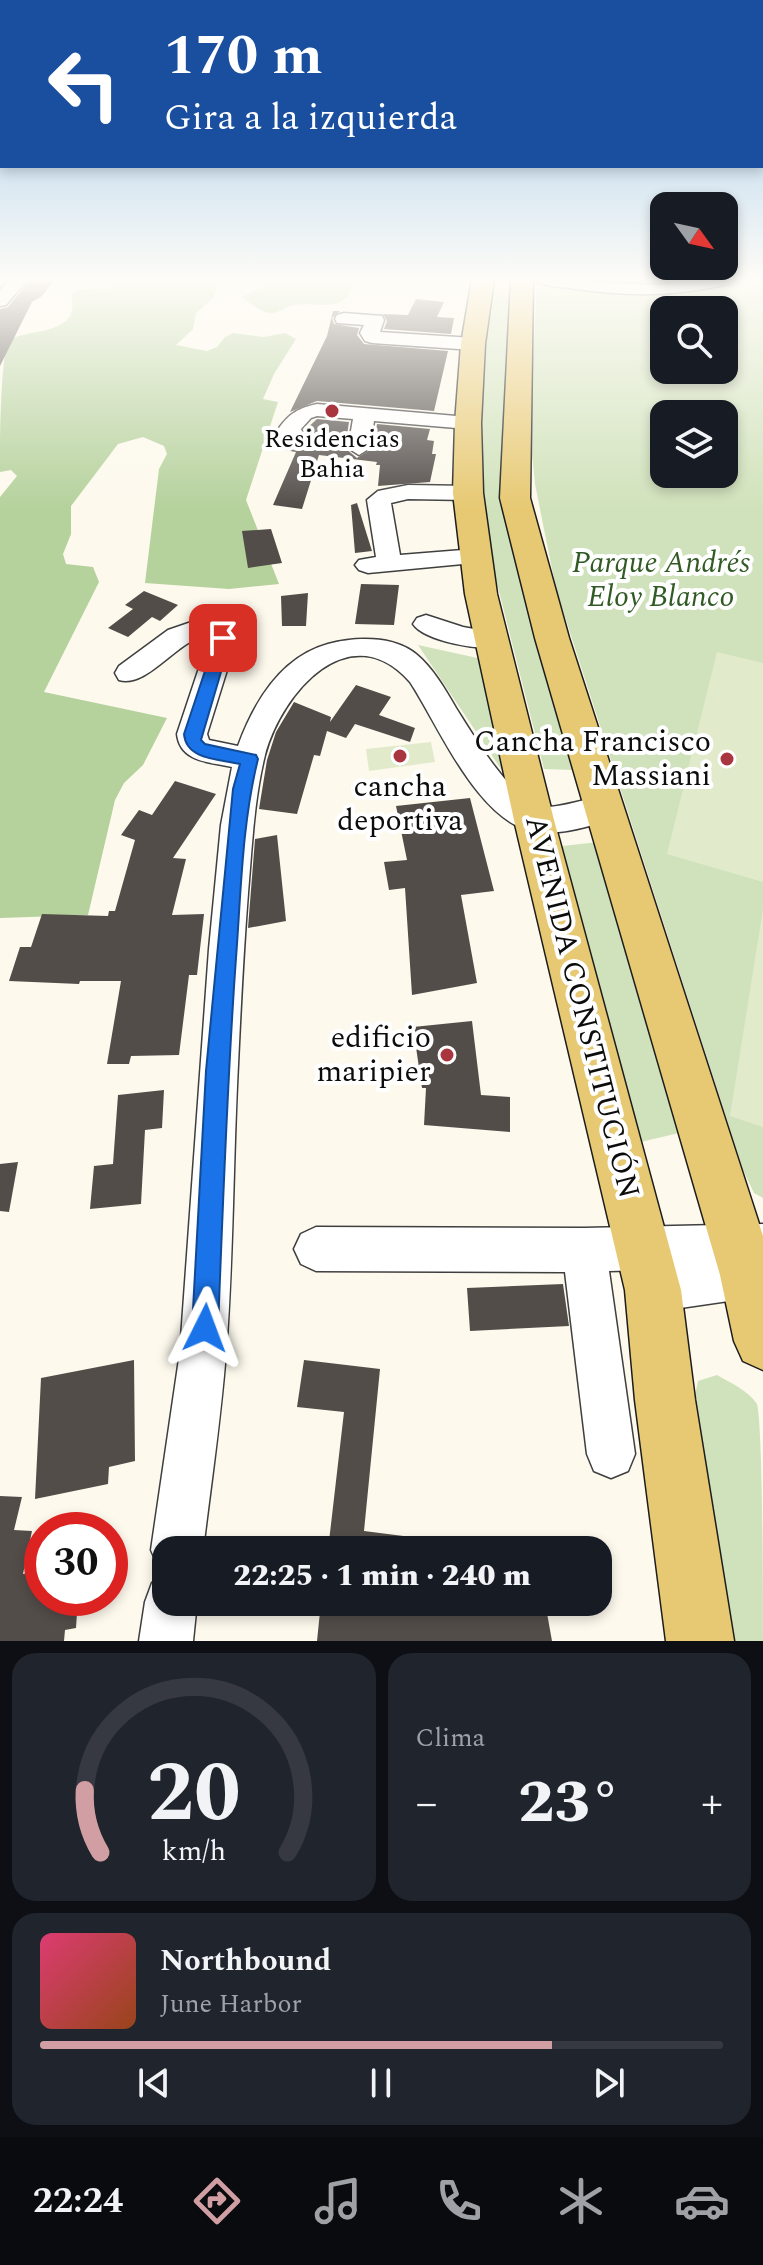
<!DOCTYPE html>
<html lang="es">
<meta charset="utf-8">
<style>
:root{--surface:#171b24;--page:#20242c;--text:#f1f3f6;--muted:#9ea1a6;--line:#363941;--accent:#d19ea3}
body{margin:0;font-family:Spectral,serif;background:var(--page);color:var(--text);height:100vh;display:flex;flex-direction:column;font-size:30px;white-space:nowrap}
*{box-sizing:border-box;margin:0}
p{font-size:26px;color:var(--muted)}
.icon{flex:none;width:44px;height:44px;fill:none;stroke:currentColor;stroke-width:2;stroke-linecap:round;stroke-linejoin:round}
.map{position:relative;height:1641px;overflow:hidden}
.side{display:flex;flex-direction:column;gap:12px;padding:12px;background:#0d0f14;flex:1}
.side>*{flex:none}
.top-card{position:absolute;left:0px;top:0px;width:764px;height:168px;box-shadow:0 4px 12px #0003;background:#1a4fa0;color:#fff;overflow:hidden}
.needle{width:52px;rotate:123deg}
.buttons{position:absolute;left:650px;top:192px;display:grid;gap:16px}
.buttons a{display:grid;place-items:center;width:88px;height:88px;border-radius:16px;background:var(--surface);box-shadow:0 4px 12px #0003;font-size:40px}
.speed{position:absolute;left:24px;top:1512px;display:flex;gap:16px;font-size:40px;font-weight:700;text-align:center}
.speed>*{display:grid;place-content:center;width:104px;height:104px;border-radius:50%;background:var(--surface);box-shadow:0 4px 12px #0003;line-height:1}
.speed .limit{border:12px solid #d22;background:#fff;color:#111}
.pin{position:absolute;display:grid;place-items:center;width:68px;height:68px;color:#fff;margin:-34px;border-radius:16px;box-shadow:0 4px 12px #0006}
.me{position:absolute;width:88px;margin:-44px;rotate:3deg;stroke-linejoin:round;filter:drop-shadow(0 0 6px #0008)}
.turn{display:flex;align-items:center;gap:28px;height:168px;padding:0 32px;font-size:36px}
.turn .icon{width:104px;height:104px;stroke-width:2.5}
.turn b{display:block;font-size:56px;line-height:68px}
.big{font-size:60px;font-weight:800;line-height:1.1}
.side .tile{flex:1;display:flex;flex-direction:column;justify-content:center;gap:12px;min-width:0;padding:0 28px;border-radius:24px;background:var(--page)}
.side .dial{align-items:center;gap:0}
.dial svg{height:208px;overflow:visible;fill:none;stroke:var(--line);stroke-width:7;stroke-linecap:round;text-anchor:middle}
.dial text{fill:var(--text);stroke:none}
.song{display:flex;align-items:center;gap:24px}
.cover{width:96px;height:96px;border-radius:12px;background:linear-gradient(135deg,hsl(340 70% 55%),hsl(20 70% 35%))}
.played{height:8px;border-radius:4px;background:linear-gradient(90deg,var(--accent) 75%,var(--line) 75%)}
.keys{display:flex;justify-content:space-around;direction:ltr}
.heat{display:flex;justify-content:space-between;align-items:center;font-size:44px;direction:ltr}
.side .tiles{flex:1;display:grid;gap:12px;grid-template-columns:1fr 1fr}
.tile:last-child{grid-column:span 2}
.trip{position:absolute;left:152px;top:1536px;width:460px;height:80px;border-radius:24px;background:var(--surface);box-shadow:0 4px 12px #0003;font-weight:800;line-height:80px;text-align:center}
.tabs{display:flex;height:128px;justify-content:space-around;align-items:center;background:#090b0e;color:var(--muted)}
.tabs .icon{width:56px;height:56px}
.tabs .selected{color:var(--accent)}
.tabs b{font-size:36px;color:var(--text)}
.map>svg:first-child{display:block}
.green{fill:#d0e2bb;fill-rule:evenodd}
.forest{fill:#b5d19c}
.pitch{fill:#e1ebcc}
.building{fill:#534d4a}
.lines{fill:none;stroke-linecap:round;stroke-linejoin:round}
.minor-casing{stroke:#3f3f3f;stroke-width:3}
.major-casing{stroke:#1d1d1d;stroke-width:3}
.minor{fill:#fff;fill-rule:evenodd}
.major{fill:#e7c973;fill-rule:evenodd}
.route{fill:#1a73e8;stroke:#114b97;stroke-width:2}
.poi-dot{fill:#a9363e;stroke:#fff;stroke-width:3}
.labels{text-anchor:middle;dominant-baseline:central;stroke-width:8;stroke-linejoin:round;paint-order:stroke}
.far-poi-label{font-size:26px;fill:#0c0c0c;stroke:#fff}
.park-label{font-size:30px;font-style:italic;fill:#315a25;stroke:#fff}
.poi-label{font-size:30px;fill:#0c0c0c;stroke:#fff;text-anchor:end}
.street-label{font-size:30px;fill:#0c0c0c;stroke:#fff}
</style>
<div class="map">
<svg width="763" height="1641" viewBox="0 0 763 1641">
<rect width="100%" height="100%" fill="#fdf9ed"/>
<path class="green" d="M537,279H763V1198L754,1193L743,1170L556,589L535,484L530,434ZM664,310H724V370H664ZM664,414H724V474H664Z
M490,287H514L501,454L524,593L574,770L544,769L487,544L477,447Z
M418,645L482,659L511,784Z
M599,842L679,1133L632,1144L562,846Z
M717,1375C729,1382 749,1391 757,1404C763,1427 763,1603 763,1641H723L690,1418L698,1381Z"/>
<path class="forest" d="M122,279H215L217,288L213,298L196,313L193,329L176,345L207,351L217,347L225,337L233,333L264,337L285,333L296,339L274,374L263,399L278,402L246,500L279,584L229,589L145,583L159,469L167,454L164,446L143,437L118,444L71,506V534L63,554L66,564L93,567L99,582L44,692L167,718L143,765L124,783L115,800L88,915L0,918V497L17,476L11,470L0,472C0,448 0,356 9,341C23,328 83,338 71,295L77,290L110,288Z
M260,279H350L352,289C340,314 316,301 294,305C285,306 279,314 269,313C262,312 248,302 242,297L263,286Z"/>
<path class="pitch" d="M717,652L763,663V882L667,854Z
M431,742L435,762L369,771L366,749Z
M763,909V1127L730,1116Z"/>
<path class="building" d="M31,279H55L42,296L32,302L0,366V309L8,307Z
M416,299L444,302L437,317L454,318L451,334L384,329L387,321L383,314L408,315Z
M333,311H340L332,318L334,324L359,328L357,335L364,344L448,351L434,411L317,401L290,412L327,336Z
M317,419L349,422L345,448L357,458L373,448L377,424L430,429L427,440L434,441L432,454H436L430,482L378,486L380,465H376L377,462L319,455L302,509L273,505L296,452L273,448L279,435L285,444H301L307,438L305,430Z
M357,503L372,551L355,553L351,505Z
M271,529L282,563L248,568L242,531Z
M361,584L399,585L394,625L355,624Z
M144,591L178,605L160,621L152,617L128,637L108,628L133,609L125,605Z
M308,593L306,626H282L281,596Z
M356,685L391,697L379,715L415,728L410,742L355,724L346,738L327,731L320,756L314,755L297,814L259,809L267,760L276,732L294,702L331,717L330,722Z
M175,781L216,794L173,858L186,859L172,915L204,914L197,975H189L179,1055L131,1056L129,1064H107L121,981H80L79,984L9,981L20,947H31L42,914L108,916L109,911H115L135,840L121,835L139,810L152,815Z
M470,798L494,891L461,895L477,983L412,995L405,888L389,890L384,862L407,860L396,806Z
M277,835L286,921L248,928L255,839Z
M472,1021L481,1095L510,1097V1132L424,1125L426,1088H422L413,1027Z
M164,1090L162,1128L145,1130L141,1204L90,1209L94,1166L113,1164L118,1095Z
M18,1162L9,1212L0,1211V1164Z
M563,1284L569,1326L470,1331L467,1288Z
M134,1360L135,1461L109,1467L108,1484L35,1499L41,1378Z
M304,1360L380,1369L364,1531L427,1539V1550H328L344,1412L297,1407Z
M0,1496L22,1497L14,1530L32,1531L23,1574L42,1571V1598H78L76,1628L65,1630L64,1641H0Z
M321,1602H545L552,1641H317Z"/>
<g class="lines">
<defs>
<path id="minor" d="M10,279H28L6,305L0,306V290Z
M535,279L656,285L704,279H735L732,283C677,297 627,297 570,288C559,287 543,287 535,279Z
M344,313L382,316L384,320L380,332L473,338L483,344L473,350L372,343L365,341L360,333L364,325L337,323L335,319L337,315Z
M317,404L468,417L479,423L468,429L374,421L370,448L359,455L348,448L353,419L317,416L311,418L301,429L304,436L301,441H285L279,428C290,413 299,408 317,404Z
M408,485L468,486L476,488L480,493L476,498L468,500L408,499L391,503L400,555L475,549L484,552L487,557L484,562L368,573L359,570L355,565L359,560L376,557L367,500L378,491Z
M426,615L463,627L502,634L506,640L502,646C482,652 424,641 413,624L417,618Z
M206,617L226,622L237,638L207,734L209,740L238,746C254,702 281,657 328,644C354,637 393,635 416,654C433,668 445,689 456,708C478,743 498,777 530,804C558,815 588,791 617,800L622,809L617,818C594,825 563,835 538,832C480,827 439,726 410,682C350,614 282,692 265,755C254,799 252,847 248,893C243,957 240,1021 237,1086C233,1174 233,1263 226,1352C221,1418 211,1484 203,1550H166V1571L159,1568L151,1550L180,1352L209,949L221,825L232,767C209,762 180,762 177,734L209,638L207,635C176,641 148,688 119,680L115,673L119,666L168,630Z
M763,1224V1296L653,1312L637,1306L631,1290L637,1274L647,1270L609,1271L635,1454L628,1471L611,1478L594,1471L587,1454L565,1272L316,1271L301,1264L294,1249L301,1234L316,1227L584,1228Z
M166,1578V1602H197L193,1641H139L145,1602L152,1583Z"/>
<path id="major" d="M472,279H494L485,344L481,423L483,493L497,594L554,820L681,1290L695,1400L734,1641H666L635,1400L625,1290L514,820L465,594L453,493L455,423L461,344Z
M511,279H533L530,498L569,638L763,1236V1370L743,1361L734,1341L720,1275L535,638L500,498Z"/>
</defs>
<use href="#minor" class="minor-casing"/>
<use href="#major" class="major-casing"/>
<use href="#minor" class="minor"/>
<use href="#major" class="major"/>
</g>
<linearGradient id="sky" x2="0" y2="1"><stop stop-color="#95c3ea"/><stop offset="0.55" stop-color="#fefcf7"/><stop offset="1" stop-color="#fefcf7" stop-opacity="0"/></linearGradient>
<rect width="763" height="509" fill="url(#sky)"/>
<path class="route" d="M223,633L231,638L201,740L205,744L256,755L258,759C242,823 241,892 236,958C227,1081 223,1205 218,1328L214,1338L205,1341L196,1338L192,1328L206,1071L233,789L240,764C219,759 186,760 184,734L216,638Z"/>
<g class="poi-dot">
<circle cx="332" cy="411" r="8"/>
<circle cx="400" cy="756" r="8"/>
<circle cx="727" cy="759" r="8"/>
<circle cx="447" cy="1055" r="8"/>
</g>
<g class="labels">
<g class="far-poi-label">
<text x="332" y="439">Residencias<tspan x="332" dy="30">Bahia</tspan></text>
</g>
<g class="park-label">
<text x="661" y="563">Parque Andrés<tspan x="661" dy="34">Eloy Blanco</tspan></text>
</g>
<g class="poi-label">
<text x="711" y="742">Cancha Francisco<tspan x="711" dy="34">Massiani</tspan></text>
<text x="400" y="787" text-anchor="middle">cancha<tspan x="400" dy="34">deportiva</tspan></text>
<text x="431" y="1038">edificio<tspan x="431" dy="34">maripier</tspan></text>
</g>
<g class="street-label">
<text transform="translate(582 1007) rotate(76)">AVENIDA CONSTITUCIÓN</text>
</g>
</g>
</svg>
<div class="buttons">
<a><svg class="needle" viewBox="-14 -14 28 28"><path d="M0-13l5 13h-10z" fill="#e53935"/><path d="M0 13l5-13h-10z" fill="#9ea1a6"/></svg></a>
<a><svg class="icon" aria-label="search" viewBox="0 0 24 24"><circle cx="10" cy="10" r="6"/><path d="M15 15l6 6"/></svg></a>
<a><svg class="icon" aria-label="layers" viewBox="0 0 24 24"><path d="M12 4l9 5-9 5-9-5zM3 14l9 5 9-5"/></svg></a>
</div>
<div class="speed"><div class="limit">30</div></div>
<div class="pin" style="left:223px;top:638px;background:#d93025"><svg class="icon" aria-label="arrive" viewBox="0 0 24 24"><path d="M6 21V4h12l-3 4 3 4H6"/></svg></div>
<svg class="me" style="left:205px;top:1328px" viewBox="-20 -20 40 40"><path d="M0-17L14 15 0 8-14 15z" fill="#1a73e8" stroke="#fff" stroke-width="4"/></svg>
<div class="trip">22:25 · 1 min · 240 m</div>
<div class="top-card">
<div class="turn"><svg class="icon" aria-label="left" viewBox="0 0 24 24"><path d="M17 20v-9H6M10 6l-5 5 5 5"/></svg><div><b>170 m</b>Gira a la izquierda</div></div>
</div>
</div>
<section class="side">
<div class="tiles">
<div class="tile dial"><svg viewBox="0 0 100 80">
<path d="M14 69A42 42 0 1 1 86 69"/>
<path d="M14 69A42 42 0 0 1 8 45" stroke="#d19ea3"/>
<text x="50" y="56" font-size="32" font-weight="700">20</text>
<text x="50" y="72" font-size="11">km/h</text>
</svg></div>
<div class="tile"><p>Clima</p>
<div class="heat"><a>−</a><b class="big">23°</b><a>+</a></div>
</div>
<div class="tile">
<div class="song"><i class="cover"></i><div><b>Northbound</b><p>June Harbor</p></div></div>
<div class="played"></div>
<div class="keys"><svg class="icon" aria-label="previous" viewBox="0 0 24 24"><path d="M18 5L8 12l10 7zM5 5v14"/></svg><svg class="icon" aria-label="pause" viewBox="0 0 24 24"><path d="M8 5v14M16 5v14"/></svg><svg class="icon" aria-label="next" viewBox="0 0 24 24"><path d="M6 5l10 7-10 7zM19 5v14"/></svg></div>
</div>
</div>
</section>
<nav class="tabs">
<b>22:24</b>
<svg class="icon selected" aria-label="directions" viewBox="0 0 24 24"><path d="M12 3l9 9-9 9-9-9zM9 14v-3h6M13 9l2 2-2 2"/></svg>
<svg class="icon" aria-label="music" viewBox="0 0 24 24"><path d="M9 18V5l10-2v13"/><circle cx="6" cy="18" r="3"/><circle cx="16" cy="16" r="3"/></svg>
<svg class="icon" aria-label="phone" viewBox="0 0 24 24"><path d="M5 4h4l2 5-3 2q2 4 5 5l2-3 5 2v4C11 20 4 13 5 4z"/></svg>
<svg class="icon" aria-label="climate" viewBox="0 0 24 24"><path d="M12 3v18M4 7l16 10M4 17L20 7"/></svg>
<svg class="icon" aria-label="car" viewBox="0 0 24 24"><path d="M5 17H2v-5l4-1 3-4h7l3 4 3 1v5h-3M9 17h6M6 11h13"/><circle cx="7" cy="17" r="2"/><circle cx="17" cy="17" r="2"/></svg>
</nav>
